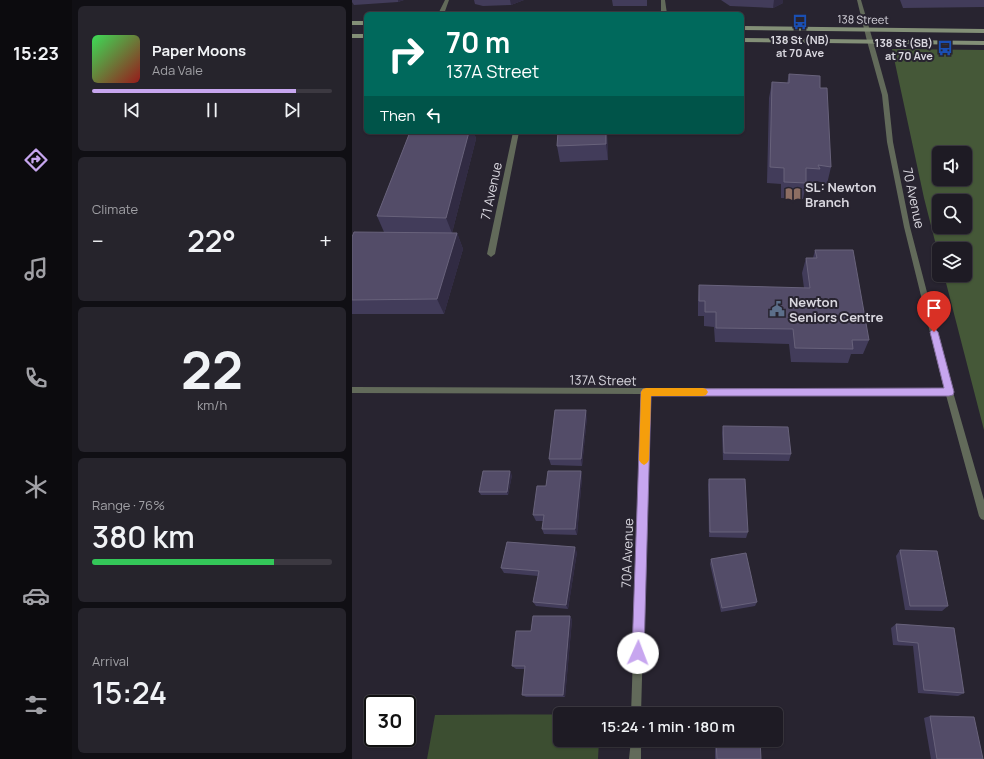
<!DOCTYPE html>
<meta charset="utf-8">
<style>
:root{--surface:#1e1b24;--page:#26242c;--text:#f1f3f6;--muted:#a1a1a6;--line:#3c3941;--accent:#c7a6ef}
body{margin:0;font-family:Manrope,sans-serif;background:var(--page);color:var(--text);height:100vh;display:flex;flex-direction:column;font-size:15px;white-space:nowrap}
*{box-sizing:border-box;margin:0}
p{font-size:13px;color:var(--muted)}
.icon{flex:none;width:22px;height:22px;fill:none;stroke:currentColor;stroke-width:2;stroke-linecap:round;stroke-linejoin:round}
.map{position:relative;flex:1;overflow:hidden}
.side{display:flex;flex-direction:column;gap:6px;padding:6px;background:#100f14;width:280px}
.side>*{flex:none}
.banner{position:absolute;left:12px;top:12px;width:380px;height:122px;border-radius:6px;box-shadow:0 1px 3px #0004,0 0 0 1px var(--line);background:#00695c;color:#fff;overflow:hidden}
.controls{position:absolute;left:580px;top:146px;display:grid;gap:8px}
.controls a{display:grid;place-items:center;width:40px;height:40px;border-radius:6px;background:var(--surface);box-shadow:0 1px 3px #0004,0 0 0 1px var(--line);font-size:20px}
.speed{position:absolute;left:12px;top:695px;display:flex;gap:8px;font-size:20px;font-weight:700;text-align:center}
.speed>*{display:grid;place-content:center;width:52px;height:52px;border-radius:50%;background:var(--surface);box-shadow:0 1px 3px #0004,0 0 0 1px var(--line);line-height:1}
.speed .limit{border:2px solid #111;border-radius:6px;background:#fff;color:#111}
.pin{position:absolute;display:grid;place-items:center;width:34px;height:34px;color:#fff;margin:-41px -17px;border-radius:50% 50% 50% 0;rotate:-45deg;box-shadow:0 0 4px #0007}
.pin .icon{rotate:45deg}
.me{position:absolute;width:44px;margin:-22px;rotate:2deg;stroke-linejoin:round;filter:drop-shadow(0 0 3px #0008)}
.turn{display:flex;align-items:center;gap:14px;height:84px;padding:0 16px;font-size:18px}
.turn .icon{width:52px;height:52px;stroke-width:2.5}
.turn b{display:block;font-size:28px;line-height:34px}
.then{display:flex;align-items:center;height:38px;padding:0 16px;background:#0003;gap:8px;font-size:15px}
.big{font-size:30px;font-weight:600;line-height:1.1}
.side .widget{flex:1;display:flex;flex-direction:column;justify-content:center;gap:6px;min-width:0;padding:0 14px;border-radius:6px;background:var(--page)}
.side .dial{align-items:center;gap:0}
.dial b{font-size:52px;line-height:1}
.song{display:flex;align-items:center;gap:12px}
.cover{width:48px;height:48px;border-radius:6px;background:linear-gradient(135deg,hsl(130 70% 55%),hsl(0 70% 35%))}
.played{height:4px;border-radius:2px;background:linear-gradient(90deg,var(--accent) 85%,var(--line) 85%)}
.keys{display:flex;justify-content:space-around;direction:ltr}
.heat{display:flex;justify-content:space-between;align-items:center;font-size:22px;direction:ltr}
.charge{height:6px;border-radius:3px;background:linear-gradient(90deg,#34c759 76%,var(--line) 0)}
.trip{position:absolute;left:201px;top:707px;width:230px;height:40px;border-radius:6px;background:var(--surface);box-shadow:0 1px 3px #0004,0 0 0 1px var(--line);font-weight:600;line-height:40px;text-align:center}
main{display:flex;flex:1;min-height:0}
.tab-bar{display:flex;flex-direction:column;width:72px;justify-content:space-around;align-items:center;background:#0c0b0e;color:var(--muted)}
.tab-bar .icon{width:28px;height:28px}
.tab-bar .active{color:var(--accent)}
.tab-bar b{font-size:18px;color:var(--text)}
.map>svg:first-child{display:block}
.green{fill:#3c4e31}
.forest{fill:#455838;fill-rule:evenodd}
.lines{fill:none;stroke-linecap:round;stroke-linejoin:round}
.service{fill:#626a5a;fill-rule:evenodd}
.minor{fill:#626a5a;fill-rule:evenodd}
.tertiary{fill:#626a5a;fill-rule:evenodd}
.secondary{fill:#838f77;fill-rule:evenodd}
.wall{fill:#423c5a}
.shaded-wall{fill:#312b43}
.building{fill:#534c68;stroke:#68627b}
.route{fill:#c7a6ef;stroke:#816c9b}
.slow{fill:#f59e0b}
.labels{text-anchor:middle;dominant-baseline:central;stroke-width:4;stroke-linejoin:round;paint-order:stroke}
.far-street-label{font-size:11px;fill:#d9d7df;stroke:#282430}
.far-poi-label{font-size:11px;font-weight:bold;fill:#d9d7df;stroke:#282430}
.poi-label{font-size:13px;font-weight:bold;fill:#d9d7df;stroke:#282430;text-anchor:start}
.street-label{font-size:13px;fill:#d9d7df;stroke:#282430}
</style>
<main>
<nav class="tab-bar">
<b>15:23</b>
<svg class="icon active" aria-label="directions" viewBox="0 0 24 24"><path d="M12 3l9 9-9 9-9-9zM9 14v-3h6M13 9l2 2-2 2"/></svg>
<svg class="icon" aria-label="music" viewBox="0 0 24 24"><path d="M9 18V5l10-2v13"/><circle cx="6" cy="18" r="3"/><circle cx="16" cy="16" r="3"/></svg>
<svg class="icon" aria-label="phone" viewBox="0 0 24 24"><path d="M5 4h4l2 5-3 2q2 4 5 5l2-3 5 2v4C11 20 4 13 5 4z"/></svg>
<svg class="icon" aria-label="climate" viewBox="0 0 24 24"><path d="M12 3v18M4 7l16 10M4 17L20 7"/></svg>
<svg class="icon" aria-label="car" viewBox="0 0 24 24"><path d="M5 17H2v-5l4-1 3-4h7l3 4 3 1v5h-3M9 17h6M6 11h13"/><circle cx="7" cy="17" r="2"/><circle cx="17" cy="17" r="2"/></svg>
<svg class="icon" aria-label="filters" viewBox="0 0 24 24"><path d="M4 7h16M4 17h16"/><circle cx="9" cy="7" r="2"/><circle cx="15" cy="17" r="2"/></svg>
</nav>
<section class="side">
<div class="widget">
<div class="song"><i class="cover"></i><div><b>Paper Moons</b><p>Ada Vale</p></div></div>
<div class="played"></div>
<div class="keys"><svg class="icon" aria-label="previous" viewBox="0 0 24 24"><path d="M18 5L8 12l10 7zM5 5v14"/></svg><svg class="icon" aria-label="pause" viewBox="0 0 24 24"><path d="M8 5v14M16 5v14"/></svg><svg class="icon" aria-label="next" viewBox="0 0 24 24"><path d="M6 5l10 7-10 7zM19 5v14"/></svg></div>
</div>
<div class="widget"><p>Climate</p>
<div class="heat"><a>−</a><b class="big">22°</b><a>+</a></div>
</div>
<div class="widget dial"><b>22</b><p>km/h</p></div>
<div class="widget"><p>Range · 76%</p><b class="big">380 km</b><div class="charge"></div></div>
<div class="widget"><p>Arrival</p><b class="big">15:24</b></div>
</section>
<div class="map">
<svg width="632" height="759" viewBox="0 0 632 759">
<rect width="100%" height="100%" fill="#282430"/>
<path class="green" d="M208,714V740H247L246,759H75L83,715L248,714Z"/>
<path class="forest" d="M540,49L632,50V430L592,275H613V249H587V257L572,198ZM587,153H613V179H587ZM587,201H613V227H587Z"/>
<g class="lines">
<path class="service" d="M93,0H97L92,14H86Z
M309,0H313L315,14H309Z"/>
<path class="minor" d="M518,39L521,41L536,95L541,142L558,227L601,392L632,500V520L629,519L627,516L594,395L298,394L289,714H279L290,394L0,393V387L592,389L552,227L535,142L530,95L515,41Z
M161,132H167L143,254L139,257L135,254Z
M279,740H289V759H277Z"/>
<path class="tertiary" d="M505,0H509L521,41L520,42L515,41Z"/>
<path class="secondary" d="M0,21H14V25H0Z
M390,26L632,29V33L390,30Z
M0,34H14V38H0Z
M390,38L632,41V45L390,42Z"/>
</g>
<path class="wall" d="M0,0H52L46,2L2,5L0,2Z
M122,0H172L159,5L131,6L123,4Z
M260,0H295V6H261Z
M369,0H431V3L421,8L378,6Z
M548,0H632V7L551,8Z
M437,74L468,88L479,167L475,184L465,181L464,185L454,184L451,199L429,198V184L415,183L417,98L420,82L435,83Z
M58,132H122L124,139L100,233H105L111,249L92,314H0V237L32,232L25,216Z
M206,132H255L256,160L208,162L205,146Z
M463,250L517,340L511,354H499L496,363L439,362L437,344L363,342L362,327L352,326V316H346V300L347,285L452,288L450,273L454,258H461Z
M235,417L230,466L199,465L197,459Z
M371,426L439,454L437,461L371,460L370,433Z
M229,471L230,477L225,535L192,534L190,529L191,521H184L181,515L194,486Z
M160,475L156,495H129L127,492Z
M357,479L396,532L394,538L357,537L356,485Z
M548,550L596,606L590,611L553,610L544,556Z
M225,552L216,609L184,606L181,602L186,576L152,573L149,568Z
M359,559L405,602L403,606L369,612L358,564Z
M218,616L220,620L213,697H174L170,695L173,669H164L160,666L179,631Z
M544,624L602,628L612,693L606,696L566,693L561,646L541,645L539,628Z
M578,716L631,759H579L572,718Z
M363,740H408L409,759H363Z"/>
<path class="shaded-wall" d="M46,0H52L46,2Z
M158,0H172L159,5Z
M422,0H431V3L421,8Z
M117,132H122L124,139L100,233L94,218Z
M254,132H255L256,160L254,144Z
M105,233L111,249L92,314L85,299Z
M234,410L235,417L230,466L229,459Z
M158,471L160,475L156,495L155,492Z
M229,471L230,477L225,535L223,529Z
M223,547L225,552L216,609L214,605Z
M218,616L220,620L213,697L211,695Z"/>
<path class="building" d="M437,74L468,76V88H475L479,167L466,165L468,169L454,168V183L432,182V168L418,167L420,82L437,83Z
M58,132H117L94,218L25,216Z
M206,132H254V144L205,146Z
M2,232L105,233L85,299L0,300V237Z
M463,250H501L517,340H500L501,349L443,348L441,329L364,328V312H353V301H347V285L458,288L454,258H465Z
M203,410H234L229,459H197Z
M371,426L436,427L439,454L372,453Z
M131,471H158L155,492H127Z
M196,471H229L223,529H190L192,515H181L185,486H194Z
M357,479H393L396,532H358Z
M155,542L223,547L214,605L181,602L187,571L149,568Z
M548,550L585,551L596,606H558Z
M394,553L405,602L370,608L359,559Z
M181,616H218L211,695H170L173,666H160L164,631H179Z
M544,624L602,628L612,693L572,690L566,643L546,641Z
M364,709L407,710V714H364Z
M578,716L622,717L631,759H585Z
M364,740H408L409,759H365Z"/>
<path class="route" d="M582,328L586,332L602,392L601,395L597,396H299L292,653L290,657L286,658L282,657L280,653L289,392L291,389L592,388L578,332Z"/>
<path class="slow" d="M294,388H351L354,389L356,392L354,395L351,396H299L297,460L295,463L292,465L289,463L287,460L289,392L291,389Z"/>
<defs>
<symbol id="bus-bare" viewBox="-9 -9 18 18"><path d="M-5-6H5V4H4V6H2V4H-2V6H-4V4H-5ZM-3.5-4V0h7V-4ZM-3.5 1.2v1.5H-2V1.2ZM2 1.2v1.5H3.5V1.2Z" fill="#1a4fb4" stroke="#282430" stroke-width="2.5" paint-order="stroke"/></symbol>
<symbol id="library-bare" viewBox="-9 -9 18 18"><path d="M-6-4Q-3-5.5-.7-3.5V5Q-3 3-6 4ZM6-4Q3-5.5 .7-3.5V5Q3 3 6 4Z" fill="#8d6e63" stroke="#282430" stroke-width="2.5" paint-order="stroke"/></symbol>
<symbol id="civic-bare" viewBox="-9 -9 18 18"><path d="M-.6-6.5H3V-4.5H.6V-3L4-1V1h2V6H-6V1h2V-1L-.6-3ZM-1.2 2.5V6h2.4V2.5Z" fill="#5c6f8a" stroke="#282430" stroke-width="2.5" paint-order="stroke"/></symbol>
</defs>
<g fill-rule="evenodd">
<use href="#bus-bare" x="437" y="11" width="22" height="22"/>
<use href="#bus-bare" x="582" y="37" width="22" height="22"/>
<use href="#library-bare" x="430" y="183" width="22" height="22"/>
<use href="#civic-bare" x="414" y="298" width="22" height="22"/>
</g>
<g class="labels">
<g class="far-street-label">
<text transform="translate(511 19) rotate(1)">138 Street</text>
</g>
<g class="far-poi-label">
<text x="448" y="39">138 St (NB)<tspan x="448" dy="13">at 70 Ave</tspan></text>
<text x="581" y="42" text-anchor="end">138 St (SB)<tspan x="581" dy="13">at 70 Ave</tspan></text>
</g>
<g class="poi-label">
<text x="453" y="187">SL: Newton<tspan x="453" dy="15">Branch</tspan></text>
<text x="437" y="302">Newton<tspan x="437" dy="15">Seniors Centre</tspan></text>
</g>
<g class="street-label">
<text transform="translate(139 191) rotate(-78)">71 Avenue</text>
<text transform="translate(562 198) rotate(78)">70 Avenue</text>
<text transform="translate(251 380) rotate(1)">137A Street</text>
<text transform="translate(275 553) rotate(-88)">70A Avenue</text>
</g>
</g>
</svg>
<div class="controls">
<a><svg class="icon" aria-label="sound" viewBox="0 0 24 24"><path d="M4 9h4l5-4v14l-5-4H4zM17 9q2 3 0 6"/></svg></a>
<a><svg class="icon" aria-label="search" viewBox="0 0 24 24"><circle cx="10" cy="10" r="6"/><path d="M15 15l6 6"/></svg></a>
<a><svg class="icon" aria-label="layers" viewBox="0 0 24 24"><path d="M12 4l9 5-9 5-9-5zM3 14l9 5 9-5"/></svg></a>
</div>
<div class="speed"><div class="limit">30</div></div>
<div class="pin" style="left:582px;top:332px;background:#d93025"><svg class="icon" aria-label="arrive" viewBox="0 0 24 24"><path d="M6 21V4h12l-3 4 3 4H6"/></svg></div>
<svg class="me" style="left:286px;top:653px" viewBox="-20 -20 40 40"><circle r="19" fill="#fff"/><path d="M0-13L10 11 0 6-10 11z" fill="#c7a6ef"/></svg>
<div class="trip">15:24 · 1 min · 180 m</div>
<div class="banner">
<div class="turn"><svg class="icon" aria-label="right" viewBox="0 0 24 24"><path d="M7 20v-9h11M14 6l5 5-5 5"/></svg><div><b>70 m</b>137A Street</div></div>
<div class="then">Then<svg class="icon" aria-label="left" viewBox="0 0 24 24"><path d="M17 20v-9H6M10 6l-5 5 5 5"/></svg></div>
</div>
</div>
</main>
